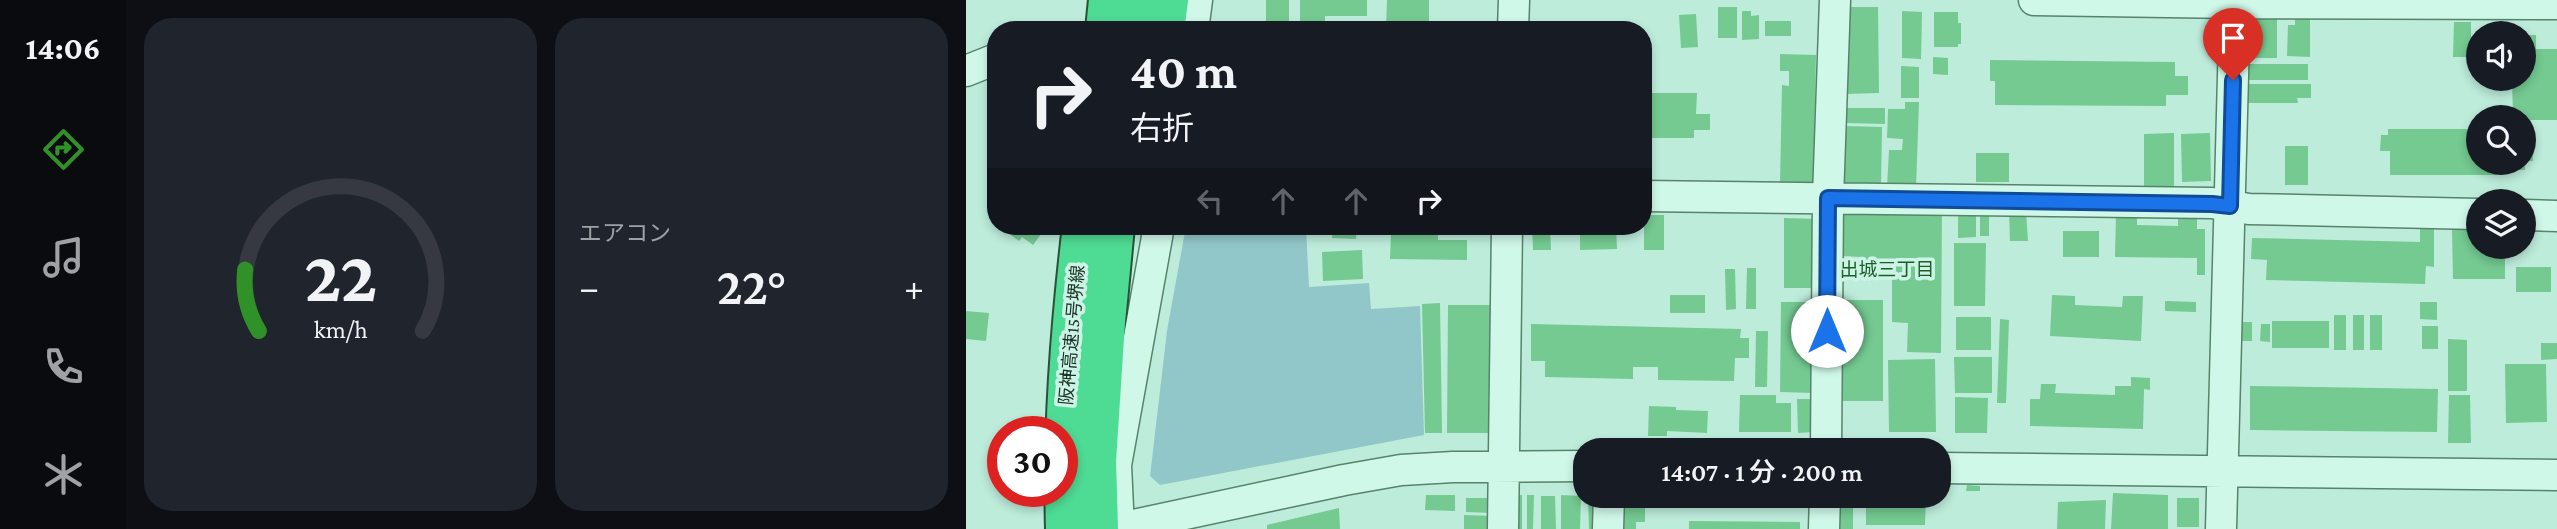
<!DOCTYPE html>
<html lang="ja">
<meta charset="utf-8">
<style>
:root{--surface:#171b24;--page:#20242c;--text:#f1f3f6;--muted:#9ea1a6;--line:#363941;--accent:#309129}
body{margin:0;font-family:"Crimson Pro","Noto Sans JP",serif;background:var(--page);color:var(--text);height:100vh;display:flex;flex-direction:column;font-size:26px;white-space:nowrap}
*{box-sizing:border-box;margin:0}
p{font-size:23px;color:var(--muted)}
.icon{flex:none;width:38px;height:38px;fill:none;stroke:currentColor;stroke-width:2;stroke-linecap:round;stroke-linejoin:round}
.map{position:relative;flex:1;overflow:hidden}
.panel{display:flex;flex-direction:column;gap:18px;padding:18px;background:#0d0f14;width:840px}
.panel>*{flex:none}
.hud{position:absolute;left:21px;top:21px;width:665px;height:214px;border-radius:28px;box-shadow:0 4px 10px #0003;background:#171b24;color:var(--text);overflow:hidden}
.buttons{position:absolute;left:1500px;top:21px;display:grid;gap:14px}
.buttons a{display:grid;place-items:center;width:70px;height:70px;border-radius:50%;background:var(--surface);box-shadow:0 4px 10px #0003;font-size:35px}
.speed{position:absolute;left:21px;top:416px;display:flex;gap:14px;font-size:35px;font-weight:700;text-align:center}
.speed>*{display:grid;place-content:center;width:91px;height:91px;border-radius:50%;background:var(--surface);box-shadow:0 4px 10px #0003;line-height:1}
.speed .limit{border:10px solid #d22;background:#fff;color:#111}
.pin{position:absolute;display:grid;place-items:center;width:60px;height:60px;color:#fff;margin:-72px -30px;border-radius:50% 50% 50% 0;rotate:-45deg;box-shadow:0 0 7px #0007}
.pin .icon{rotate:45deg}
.me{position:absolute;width:77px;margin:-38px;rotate:0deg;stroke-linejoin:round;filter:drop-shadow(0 0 5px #0008)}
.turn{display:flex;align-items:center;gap:24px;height:147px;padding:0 28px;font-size:32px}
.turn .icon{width:91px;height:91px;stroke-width:2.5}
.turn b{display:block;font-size:49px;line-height:60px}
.lanes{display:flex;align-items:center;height:66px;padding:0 28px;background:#0003;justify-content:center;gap:35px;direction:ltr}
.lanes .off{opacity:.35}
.big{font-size:52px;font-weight:600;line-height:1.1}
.panel .tile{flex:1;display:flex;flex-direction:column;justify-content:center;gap:10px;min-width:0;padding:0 24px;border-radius:28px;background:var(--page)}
.panel .dial{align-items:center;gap:0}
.dial svg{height:182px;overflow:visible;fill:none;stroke:var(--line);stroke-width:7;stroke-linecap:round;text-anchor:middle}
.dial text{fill:var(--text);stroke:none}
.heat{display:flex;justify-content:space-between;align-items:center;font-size:38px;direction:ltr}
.panel .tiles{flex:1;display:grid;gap:18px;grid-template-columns:repeat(2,1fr)}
.trip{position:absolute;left:607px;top:438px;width:378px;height:70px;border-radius:28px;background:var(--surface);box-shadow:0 4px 10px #0003;font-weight:600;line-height:70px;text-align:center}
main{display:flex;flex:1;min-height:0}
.menu{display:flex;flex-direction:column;width:126px;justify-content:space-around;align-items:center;background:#090b0e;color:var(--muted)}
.menu .icon{width:49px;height:49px}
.menu .selected{color:var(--accent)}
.menu b{font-size:32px;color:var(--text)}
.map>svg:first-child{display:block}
.green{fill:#92c7c9}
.building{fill:#74ca91}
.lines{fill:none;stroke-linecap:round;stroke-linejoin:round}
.minor-casing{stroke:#57836b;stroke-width:33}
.highway-casing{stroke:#2b513a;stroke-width:42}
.minor{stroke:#d0f8e9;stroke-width:30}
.highway{stroke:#4edb93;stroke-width:38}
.route-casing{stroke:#114b97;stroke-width:18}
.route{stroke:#1a73e8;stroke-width:12}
.labels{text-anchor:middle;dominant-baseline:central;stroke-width:7;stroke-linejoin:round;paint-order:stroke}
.street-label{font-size:18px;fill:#1b3325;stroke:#ccf4e6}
.neighbourhood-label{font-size:19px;fill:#1c5e25;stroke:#ccf4e6}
</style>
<main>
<nav class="menu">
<b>14:06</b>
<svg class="icon selected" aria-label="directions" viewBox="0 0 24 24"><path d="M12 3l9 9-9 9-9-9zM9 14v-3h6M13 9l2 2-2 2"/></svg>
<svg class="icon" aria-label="music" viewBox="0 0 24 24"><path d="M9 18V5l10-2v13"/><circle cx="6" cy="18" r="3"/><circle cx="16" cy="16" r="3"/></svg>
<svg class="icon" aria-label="phone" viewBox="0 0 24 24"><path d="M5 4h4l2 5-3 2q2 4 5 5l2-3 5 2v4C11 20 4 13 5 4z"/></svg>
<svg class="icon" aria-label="climate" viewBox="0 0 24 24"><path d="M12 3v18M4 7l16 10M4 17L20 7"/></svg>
</nav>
<section class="panel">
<div class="tiles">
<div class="tile dial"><svg viewBox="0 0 100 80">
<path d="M14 69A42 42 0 1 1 86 69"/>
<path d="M14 69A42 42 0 0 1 8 42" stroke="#309129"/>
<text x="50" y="56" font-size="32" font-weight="700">22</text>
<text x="50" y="72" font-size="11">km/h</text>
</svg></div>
<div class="tile"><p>エアコン</p>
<div class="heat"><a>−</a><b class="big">22°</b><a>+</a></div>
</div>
</div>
</section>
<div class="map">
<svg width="1591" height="529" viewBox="0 0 1591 529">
<rect width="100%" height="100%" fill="#bdecdb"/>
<path class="green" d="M220,226L340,228L343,287L403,283L405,309L454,306L458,435L194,485L184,476L201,331Z"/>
<path class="building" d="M300,0H323V30H300Z
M334,0H401V16H359V21H334Z
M421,0H463V30H420Z
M752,7H771V38H752Z
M879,7H912L913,93L880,94Z
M776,11H785V16L793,15V39L776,40Z
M936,11L956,12L955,59L936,58Z
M968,12H992V23H995V44H992V47H968Z
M730,14L732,47L715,48L713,15Z
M1329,15L1344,16V57L1321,56L1322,25H1329Z
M1289,16H1311V58H1280V25Z
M799,21H825V36H799Z
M1488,22H1505V57H1487Z
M381,26H405V30H381Z
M1558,35H1570V49H1591V120H1558V117H1547L1546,79H1558Z
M814,54L850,55L847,185L814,184L816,85L823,86V71H814Z
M967,57L982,58V75L967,74Z
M1024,60L1209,62V76H1222V95H1200V106L1029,105V81H1024Z
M1281,64H1342V80H1281Z
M935,66L953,67V98H935Z
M1279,84H1345V98H1331L1332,103H1279Z
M677,93H731L730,114H744V130H728V138H677Z
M939,102H953L950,189L921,188L923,150H936L937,139L921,138L922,109H939Z
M880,108H919V124L880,123Z
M879,126L916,127L915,188H878Z
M1422,129H1512V163H1559V170H1532V175H1424V151H1414L1415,135H1422Z
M1208,133V190H1178V134Z
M1244,133L1245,181L1216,182L1215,134Z
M1558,143H1567V161H1558Z
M1319,146H1342V185H1319Z
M1010,153H1043V182H1010Z
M992,206H1010V237L992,238Z
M875,207L976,208L975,353L941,352L942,323L926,322V273H896V257L875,256Z
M1014,208H1023V236H1014Z
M1043,211H1060L1062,241H1044Z
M1150,214H1171V225L1212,226V214H1231V229H1239V275H1231V258L1149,257Z
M678,215H698V250H678Z
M818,218L852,219L851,288H818Z
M47,226H81L67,245L56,237L53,241L42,233Z
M367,226H391L390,239L366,238Z
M418,226H472V240H501V260L424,259L425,234H437V230L418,229Z
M566,226H584L585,250H567Z
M614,226H650L651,249L614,250Z
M1454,229H1468V267L1460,266L1459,284L1300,280L1301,260L1285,259L1286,238L1454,242Z
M1486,230H1512V247H1539V279H1487Z
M1097,231H1133V257H1097Z
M988,243H1020L1019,306H988Z
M396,250L397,279L357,281L356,252Z
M1550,267H1585V292H1550Z
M781,268H790V309H780Z
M759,269H769L770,309L760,310Z
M704,295H739V313H704Z
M1086,295L1109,296V305L1156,307L1157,296H1177L1175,341L1084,336Z
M877,300H917V401H876Z
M1199,301L1230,302V312L1199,311Z
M815,302H850L848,393L814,392Z
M1454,302H1471V320L1454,319Z
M474,303L476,433H459L456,304Z
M482,305H534L528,433H481Z
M0,311L23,313L20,341L0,339Z
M1368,315H1380V350H1368Z
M1387,315H1398V350H1387Z
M1404,315H1416V350H1404Z
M990,317H1025V350H990Z
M1034,319L1043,320L1040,403H1031Z
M1306,321H1363V348H1306Z
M1276,322H1286V341H1276Z
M565,324L775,329L774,338H783V358H769L768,381L692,380V367H667V379L579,377V361H565Z
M1295,324H1304V342L1294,341Z
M1456,326H1472V349H1456Z
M790,331H802L801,387H789Z
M1482,339L1501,340V391H1482Z
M1575,343H1591V359L1575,360Z
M988,357H1026V393H989Z
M969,359L970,432H923L922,360Z
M1539,364H1580L1581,422L1540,423Z
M1165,377L1184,378V390L1178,389L1177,429L1064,426V399H1074L1075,384H1090L1089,393L1149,395V386H1165Z
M1284,386L1472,389L1471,432L1284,430Z
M774,395H810V403H825V432H773Z
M1483,395H1504L1505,443H1482Z
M989,397L1022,398L1021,433H989Z
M831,399H848L849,432L832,433Z
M683,406L710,407V410L742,411L741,433L701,431V436H682Z
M1001,485L1014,486V491H1000Z
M1147,493L1202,495V529H1145Z
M460,495H489V511L459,510Z
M546,495H556V529H545Z
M561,495H568L567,529H561Z
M595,495L615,496L614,529H595Z
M649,495H679V522H670V529H648Z
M575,496H589L590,529H575Z
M622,496H632V529H623Z
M500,498H527L526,513L500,512Z
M864,498H887V529H864Z
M900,498H960L959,525H900Z
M1211,498H1233V527H1211Z
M1140,500L1139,529H1091L1092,502Z
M373,508L374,529H301V525Z
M498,515L528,516L527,529H498Z
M723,521L834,522V529H723Z"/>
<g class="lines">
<defs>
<path id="minor" d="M1068,0L1269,3L1591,4
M227,30L231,0
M547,30L548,0
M0,71L30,59
M677,196L1246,203L1283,209L1512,214
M1558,215L1591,216
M860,450L862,198L869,0
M973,468L1591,475
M149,529L378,480L435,470L487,467L620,466
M153,529L150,465L193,226
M537,529L541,226
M642,529L643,495
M858,529L859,495
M1255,529L1269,0"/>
<path id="highway" d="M139,30L142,0
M169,30L173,0
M199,30L203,0
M99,529C96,427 104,327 116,226
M133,529L131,461L140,322L149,226"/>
</defs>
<use href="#minor" class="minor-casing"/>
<use href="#highway" class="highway-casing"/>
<use href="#minor" class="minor"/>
<use href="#highway" class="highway"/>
</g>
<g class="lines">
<defs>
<path id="route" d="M861,331L862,198L1246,204L1264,206L1267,80"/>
</defs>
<use href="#route" class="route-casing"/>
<use href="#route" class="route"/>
</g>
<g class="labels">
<g class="street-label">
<text transform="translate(106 335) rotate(-85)">阪神高速15号堺線</text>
</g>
<g class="neighbourhood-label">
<text x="921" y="269">出城三丁目</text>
</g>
</g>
</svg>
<div class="buttons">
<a><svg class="icon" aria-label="sound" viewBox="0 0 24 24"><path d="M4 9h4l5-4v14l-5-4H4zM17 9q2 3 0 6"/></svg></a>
<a><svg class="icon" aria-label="search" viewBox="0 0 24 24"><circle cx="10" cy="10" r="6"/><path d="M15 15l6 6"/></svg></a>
<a><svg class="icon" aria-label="layers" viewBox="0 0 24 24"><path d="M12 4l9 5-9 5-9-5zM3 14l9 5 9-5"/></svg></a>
</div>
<div class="speed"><div class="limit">30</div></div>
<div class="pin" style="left:1267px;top:80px;background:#d93025"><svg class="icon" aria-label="arrive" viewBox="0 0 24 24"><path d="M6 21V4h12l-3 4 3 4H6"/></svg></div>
<svg class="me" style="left:861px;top:331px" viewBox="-20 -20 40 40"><circle r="19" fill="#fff"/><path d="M0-13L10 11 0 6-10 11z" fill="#1a73e8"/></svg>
<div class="trip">14:07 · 1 分 · 200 m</div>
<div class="hud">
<div class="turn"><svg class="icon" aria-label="right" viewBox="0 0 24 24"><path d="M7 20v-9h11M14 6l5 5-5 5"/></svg><div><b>40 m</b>右折</div></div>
<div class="lanes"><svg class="icon off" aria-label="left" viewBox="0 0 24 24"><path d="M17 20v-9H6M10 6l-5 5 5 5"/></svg><svg class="icon off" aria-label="ahead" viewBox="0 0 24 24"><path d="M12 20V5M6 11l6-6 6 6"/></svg><svg class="icon off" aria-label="ahead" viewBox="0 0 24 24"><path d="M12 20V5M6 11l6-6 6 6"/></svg><svg class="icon" aria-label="right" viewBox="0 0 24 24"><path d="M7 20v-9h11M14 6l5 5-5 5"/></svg></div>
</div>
</div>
</main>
